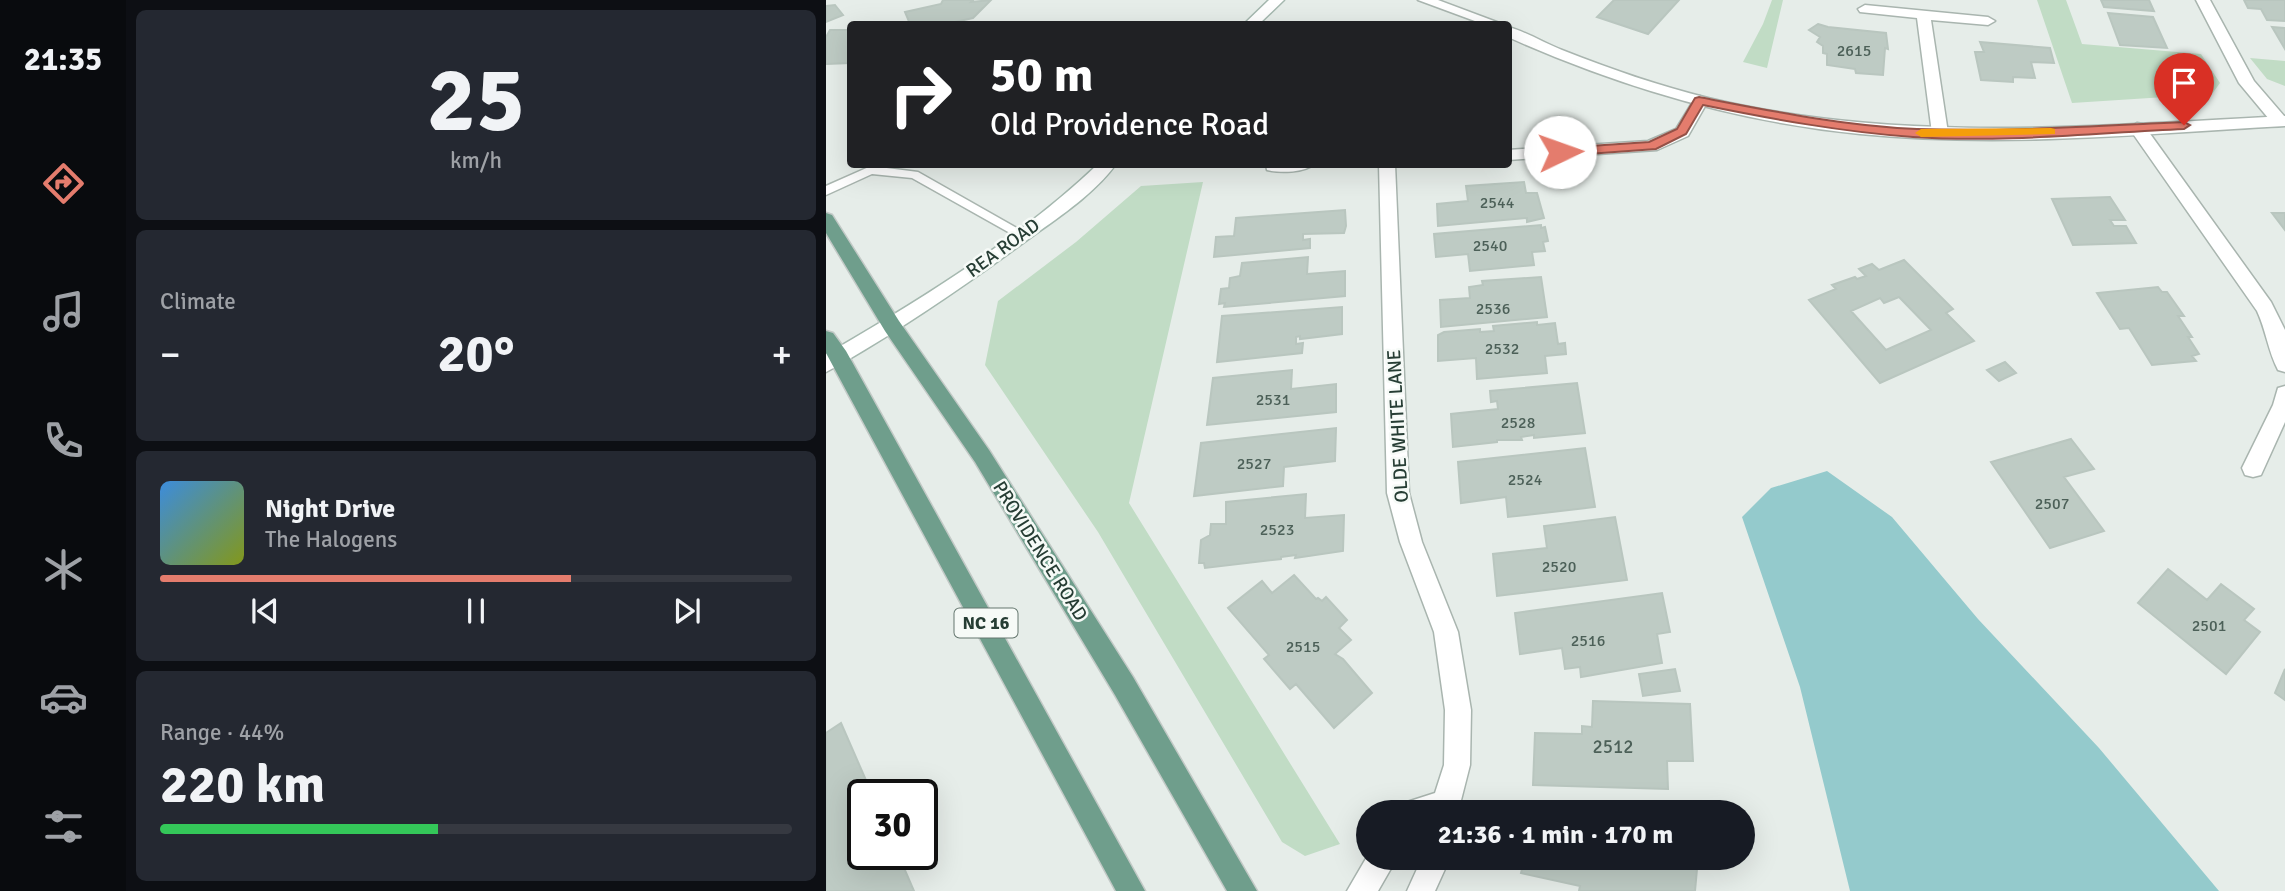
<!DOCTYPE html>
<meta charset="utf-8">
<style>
:root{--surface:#171b24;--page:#242831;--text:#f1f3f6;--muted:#9ea1a6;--line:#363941;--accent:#e47c6d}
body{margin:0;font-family:Signika,sans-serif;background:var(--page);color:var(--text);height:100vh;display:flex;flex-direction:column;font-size:26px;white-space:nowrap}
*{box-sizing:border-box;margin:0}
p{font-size:23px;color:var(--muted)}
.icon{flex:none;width:38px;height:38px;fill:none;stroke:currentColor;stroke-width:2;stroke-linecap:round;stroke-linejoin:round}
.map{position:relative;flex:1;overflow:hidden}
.sheet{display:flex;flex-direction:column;gap:10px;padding:10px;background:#0d0f14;width:700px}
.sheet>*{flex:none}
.guide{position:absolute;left:21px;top:21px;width:665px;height:147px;border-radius:7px;box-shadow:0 7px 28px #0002;background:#202124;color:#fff;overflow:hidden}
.speed{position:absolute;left:21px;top:779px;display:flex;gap:14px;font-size:35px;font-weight:700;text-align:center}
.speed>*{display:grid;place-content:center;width:91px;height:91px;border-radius:50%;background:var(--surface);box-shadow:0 7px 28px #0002;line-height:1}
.speed .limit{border:4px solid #111;border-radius:10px;background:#fff;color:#111}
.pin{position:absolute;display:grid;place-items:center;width:60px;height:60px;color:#fff;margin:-72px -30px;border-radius:50% 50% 50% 0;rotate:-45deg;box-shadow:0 0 7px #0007}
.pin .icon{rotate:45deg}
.me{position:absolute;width:77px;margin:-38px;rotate:87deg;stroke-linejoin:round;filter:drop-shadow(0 0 5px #0008)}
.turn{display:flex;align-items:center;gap:24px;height:147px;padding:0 28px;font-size:32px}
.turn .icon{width:91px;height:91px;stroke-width:2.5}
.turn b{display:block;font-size:49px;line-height:60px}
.big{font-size:52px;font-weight:700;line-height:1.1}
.sheet .tile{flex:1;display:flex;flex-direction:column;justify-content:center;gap:10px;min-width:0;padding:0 24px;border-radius:10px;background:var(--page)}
.sheet .dial{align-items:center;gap:0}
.dial b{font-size:91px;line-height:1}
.song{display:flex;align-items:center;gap:21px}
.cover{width:84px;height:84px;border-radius:10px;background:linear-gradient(135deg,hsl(210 70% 55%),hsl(70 70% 35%))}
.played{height:7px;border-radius:4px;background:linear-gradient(90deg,var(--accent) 65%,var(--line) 65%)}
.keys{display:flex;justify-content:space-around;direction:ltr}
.heat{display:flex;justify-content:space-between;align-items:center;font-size:38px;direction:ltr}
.charge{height:10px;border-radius:5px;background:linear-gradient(90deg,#34c759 44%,var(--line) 0)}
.trip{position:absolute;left:530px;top:800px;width:399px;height:70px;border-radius:35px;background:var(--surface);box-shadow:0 7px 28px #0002;font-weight:700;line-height:70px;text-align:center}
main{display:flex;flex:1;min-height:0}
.dock{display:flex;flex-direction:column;width:126px;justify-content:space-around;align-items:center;background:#090b0e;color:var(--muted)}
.dock .icon{width:49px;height:49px}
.dock .on{color:var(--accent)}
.dock b{font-size:32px;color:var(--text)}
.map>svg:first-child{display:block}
.green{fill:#c1dcc5}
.water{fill:#94cacc}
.building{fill:#becbc4;stroke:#b9c6bf;stroke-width:2;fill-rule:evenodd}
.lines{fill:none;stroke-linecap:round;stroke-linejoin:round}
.service-casing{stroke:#a9b5af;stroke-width:3}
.minor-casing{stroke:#a9b5af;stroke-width:3}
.tertiary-casing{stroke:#a9b5af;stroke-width:3}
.secondary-casing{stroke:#a5b8af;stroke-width:3}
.primary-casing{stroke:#c2c9c6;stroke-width:3}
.service{fill:#fff;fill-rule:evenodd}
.minor{fill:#fff;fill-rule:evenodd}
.tertiary{fill:#fff;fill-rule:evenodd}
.secondary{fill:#fff;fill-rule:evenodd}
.primary{fill:#6f9e8c;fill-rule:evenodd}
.route{fill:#e47c6d;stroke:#945147;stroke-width:2}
.slow{fill:#f59e0b}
.labels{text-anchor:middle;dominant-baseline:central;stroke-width:5;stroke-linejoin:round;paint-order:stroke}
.number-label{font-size:16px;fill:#4c6058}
.shield{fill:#f6faf7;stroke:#64766e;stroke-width:2}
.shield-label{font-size:18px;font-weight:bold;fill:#263d34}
.street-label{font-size:19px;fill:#263d34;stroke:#f6faf7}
.near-number-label{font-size:19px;fill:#4c6058}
</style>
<main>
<nav class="dock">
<b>21:35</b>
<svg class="icon on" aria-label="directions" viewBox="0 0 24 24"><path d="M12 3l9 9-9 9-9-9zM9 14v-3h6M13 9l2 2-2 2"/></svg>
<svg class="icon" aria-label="music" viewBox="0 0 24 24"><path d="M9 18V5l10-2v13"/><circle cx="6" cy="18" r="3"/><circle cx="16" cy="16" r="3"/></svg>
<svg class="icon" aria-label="phone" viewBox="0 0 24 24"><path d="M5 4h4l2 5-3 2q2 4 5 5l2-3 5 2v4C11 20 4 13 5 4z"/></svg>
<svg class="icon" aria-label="climate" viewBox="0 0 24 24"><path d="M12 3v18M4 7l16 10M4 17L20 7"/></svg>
<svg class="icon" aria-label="car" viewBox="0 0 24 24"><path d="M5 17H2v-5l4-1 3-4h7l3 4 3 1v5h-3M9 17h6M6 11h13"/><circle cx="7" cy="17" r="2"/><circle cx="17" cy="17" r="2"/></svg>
<svg class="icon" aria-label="filters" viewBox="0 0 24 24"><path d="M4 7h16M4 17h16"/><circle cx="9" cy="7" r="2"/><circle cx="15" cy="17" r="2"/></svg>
</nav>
<section class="sheet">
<div class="tile dial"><b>25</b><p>km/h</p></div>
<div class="tile"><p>Climate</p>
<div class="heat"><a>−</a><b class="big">20°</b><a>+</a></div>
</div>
<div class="tile">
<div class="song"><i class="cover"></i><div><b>Night Drive</b><p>The Halogens</p></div></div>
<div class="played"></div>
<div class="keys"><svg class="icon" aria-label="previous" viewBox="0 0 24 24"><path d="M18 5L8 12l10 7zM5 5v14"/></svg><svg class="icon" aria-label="pause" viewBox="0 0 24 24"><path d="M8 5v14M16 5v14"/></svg><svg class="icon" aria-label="next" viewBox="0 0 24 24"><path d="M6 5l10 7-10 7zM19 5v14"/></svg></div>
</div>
<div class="tile"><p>Range · 44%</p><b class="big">220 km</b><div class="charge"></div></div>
</section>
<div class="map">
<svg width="1459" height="891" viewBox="0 0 1459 891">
<rect width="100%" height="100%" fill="#e6ede9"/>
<path class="green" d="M946,0H957L941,68L917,62L937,24Z
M1211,0H1240L1256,44L1375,54L1394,83L1386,94L1246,103Z
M1424,58L1459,61V86L1441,79Z
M377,182L303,503L514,844L479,856L456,842L272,532L159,365L172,301L250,242L315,186Z"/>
<path class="water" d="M1001,471L1066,517L1152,619L1273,748L1393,891H1024L974,687L916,517L945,488Z"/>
<path class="building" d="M117,0H147L145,2L165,0L147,18L120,24H84L79,12L115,4Z
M788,0H853L822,34L771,17Z
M1275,0H1323L1328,11L1278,7Z
M1418,0H1459V21L1441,20L1435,9L1422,8Z
M9,5L17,15L0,22V6Z
M1282,13L1327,17L1341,48L1294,45Z
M992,24L1002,27L1060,33L1062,49L1059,48L1057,75L1030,73L1029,69L1001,65V54L997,53V46L991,42L994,37L983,30Z
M1446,27L1459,28V49Z
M4,30H24V63L0,64V37Z
M1154,42L1224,48L1228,63L1205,62L1209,78L1187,77V82L1155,80L1149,52H1158Z
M698,182L700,193H711L718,218L701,222V218L612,226L611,204L642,201L640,186Z
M1284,197L1299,220H1284L1288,226H1300L1310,243L1247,245L1226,199Z
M519,210L520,226L518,233L477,234V240L484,239V248L388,257L390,237L408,236L410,218Z
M1446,213H1459V230Z
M715,225V228L719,227L722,241L717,242L719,251L706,252L708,265L644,271L642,254L610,257L608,234Z
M482,257L481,274L519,271V296L398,307L399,303L393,304L395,289L403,288L404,278L414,276L416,263Z
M1078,260L1127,309L1120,313L1148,341L1054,383L983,300L1010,289L1006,285L1029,277L1031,279L1040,276L1033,269L1046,264L1053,270ZM1073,297L1105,330L1060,350L1025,311L1054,298L1058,303Z
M715,277L721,317L615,327L614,300L644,298L643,287L657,285L656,281Z
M1332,287L1336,292H1341L1358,316H1352L1366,337H1362L1373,354L1366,356L1370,361L1326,365L1303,328L1294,329L1271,293Z
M516,307V334L474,339V336L470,337V344L477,343L476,353L391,362L396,316Z
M711,322V325L729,323L732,344L739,343L740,354L719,356L721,373L651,379L650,358L612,361V335L618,332L654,329V332L668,331L667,326Z
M1179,362L1190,373L1173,381L1161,370Z
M466,370L465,389L510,384V412L381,425L387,378Z
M751,383L759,433L708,438V435L695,437L696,440H671V442L627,447L625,414L672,409L671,401L665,402L664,391Z
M510,428L509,461L458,467L457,486L368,496L375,443Z
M1245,439L1268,469L1238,477L1278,531L1224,548L1165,462Z
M759,448L769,507L682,517L680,497L635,503L632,462Z
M480,494L479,518L518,515L517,551L469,558L470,555L455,557V559L379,568L378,563H373L375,540L384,535L385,524H400V502Z
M789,517L801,580L671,596L667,554L721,548L718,526Z
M1342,569L1381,600L1395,584L1428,609L1418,620L1434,632L1400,674L1312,603Z
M468,575L490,599L492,598L496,601L500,597L521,620L513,628L525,640L509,654L517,659L546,693L508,728L470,684L464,689L438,659L443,655L402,608L436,581L446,593Z
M836,593L844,632L831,634L836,663L755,677L754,667L739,669L736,648L694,654L689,613Z
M849,669L854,691L817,696L813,674Z
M1459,669V700L1449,693Z
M767,701L864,704L867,761H841L842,789L707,785L709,733L756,734V726L766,727Z
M15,723L46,794H37V854H72L88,891H0V733Z
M699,858H872L869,891H753L754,886L695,873Z"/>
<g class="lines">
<defs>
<path id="service" d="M45,166L92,172L203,235L201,238H193L86,178L46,174L0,195V186Z"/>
<path id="minor" d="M1370,0H1384L1428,81L1459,117V125H1448L1413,83Z
M1039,5L1162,17L1169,21L1162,25L1105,20L1122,133L1120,137L1114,138L1106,133L1091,18L1034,12L1032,9Z
M874,96L882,101L862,136L831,150L682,160V150L822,141L850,129L869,98Z
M1311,123L1317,124L1445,302L1459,330V372L1452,370C1442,351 1440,330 1431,311L1303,128Z
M440,164H488C479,173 453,173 441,170Z
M553,164H569L583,493L596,542L632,632L645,710L644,765L632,812H577L581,802L609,793L618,765L619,710L608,632L574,542L561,493Z
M1459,386V422L1435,475L1427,477L1419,475L1416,468L1447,405L1452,388Z
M542,855V858H571L552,891H521Z
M596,858H624L609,891H581Z"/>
<path id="tertiary" d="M592,0H612L676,24H657Z
M682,27C701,32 718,43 736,50C784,69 833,86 882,98C1073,144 1266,126 1459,116V126C1318,134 1175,148 1034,134C912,122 794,87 682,37Z
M13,348L20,351L23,356L20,361L0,372V354Z"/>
<path id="secondary" d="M443,0H458L433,24H418Z
M272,164H290C270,192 236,215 208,235C147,280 85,323 20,361L13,364L6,361L3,356L6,351C96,299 197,236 272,164Z"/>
<path id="primary" d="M0,213L6,215L73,321L163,450L307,677L431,891H401L289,695L149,462L59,331L0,233Z
M0,331L7,333L20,351L319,891H290L0,353Z"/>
</defs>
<use href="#service" class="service-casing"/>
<use href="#minor" class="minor-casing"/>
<use href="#tertiary" class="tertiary-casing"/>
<use href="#secondary" class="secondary-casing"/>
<use href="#primary" class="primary-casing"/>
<use href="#service" class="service"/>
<use href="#minor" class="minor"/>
<use href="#tertiary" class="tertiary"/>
<use href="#secondary" class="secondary"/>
<use href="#primary" class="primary"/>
</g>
<path class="route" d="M873,97C945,111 1018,126 1091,129C1180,132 1269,126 1358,122L1364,125L1358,129C1269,133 1177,143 1087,137C1016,132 946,119 877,105L860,134L830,149L734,156L727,152L734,148L823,142L851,129L869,98Z"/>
<path class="slow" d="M1225,128L1229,129V134L1095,137L1089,133L1095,129Z"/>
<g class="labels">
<g class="number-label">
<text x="1028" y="51">2615</text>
<text x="671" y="203">2544</text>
<text x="664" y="246">2540</text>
<text x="667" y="309">2536</text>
<text x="676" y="349">2532</text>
<text x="447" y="400">2531</text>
<text x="692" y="423">2528</text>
<text x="428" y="464">2527</text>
<text x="699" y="480">2524</text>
<text x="1226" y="504">2507</text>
<text x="451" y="530">2523</text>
<text x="733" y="567">2520</text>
<text x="1383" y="626">2501</text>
<text x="762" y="641">2516</text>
<text x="477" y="647">2515</text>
</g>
<rect class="shield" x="128.5" y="608.5" width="63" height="29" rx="5"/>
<g class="shield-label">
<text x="160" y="623">NC 16</text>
</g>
<g class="street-label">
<text transform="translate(177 248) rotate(-36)">REA ROAD</text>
<text transform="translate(572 426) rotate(-93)">OLDE WHITE LANE</text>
<text transform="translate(214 551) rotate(58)">PROVIDENCE ROAD</text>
</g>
<g class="near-number-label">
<text x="787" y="747">2512</text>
</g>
</g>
</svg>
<div class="speed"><div class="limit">30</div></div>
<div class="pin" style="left:1358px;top:125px;background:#d93025"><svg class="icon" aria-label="arrive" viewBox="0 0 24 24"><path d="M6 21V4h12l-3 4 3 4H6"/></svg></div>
<svg class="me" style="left:734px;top:152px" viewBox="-20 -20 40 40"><circle r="19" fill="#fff"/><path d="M0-13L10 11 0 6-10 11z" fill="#e47c6d"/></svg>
<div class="trip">21:36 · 1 min · 170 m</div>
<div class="guide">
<div class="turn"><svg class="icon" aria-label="right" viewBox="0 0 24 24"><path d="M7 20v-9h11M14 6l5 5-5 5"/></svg><div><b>50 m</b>Old Providence Road</div></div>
</div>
</div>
</main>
